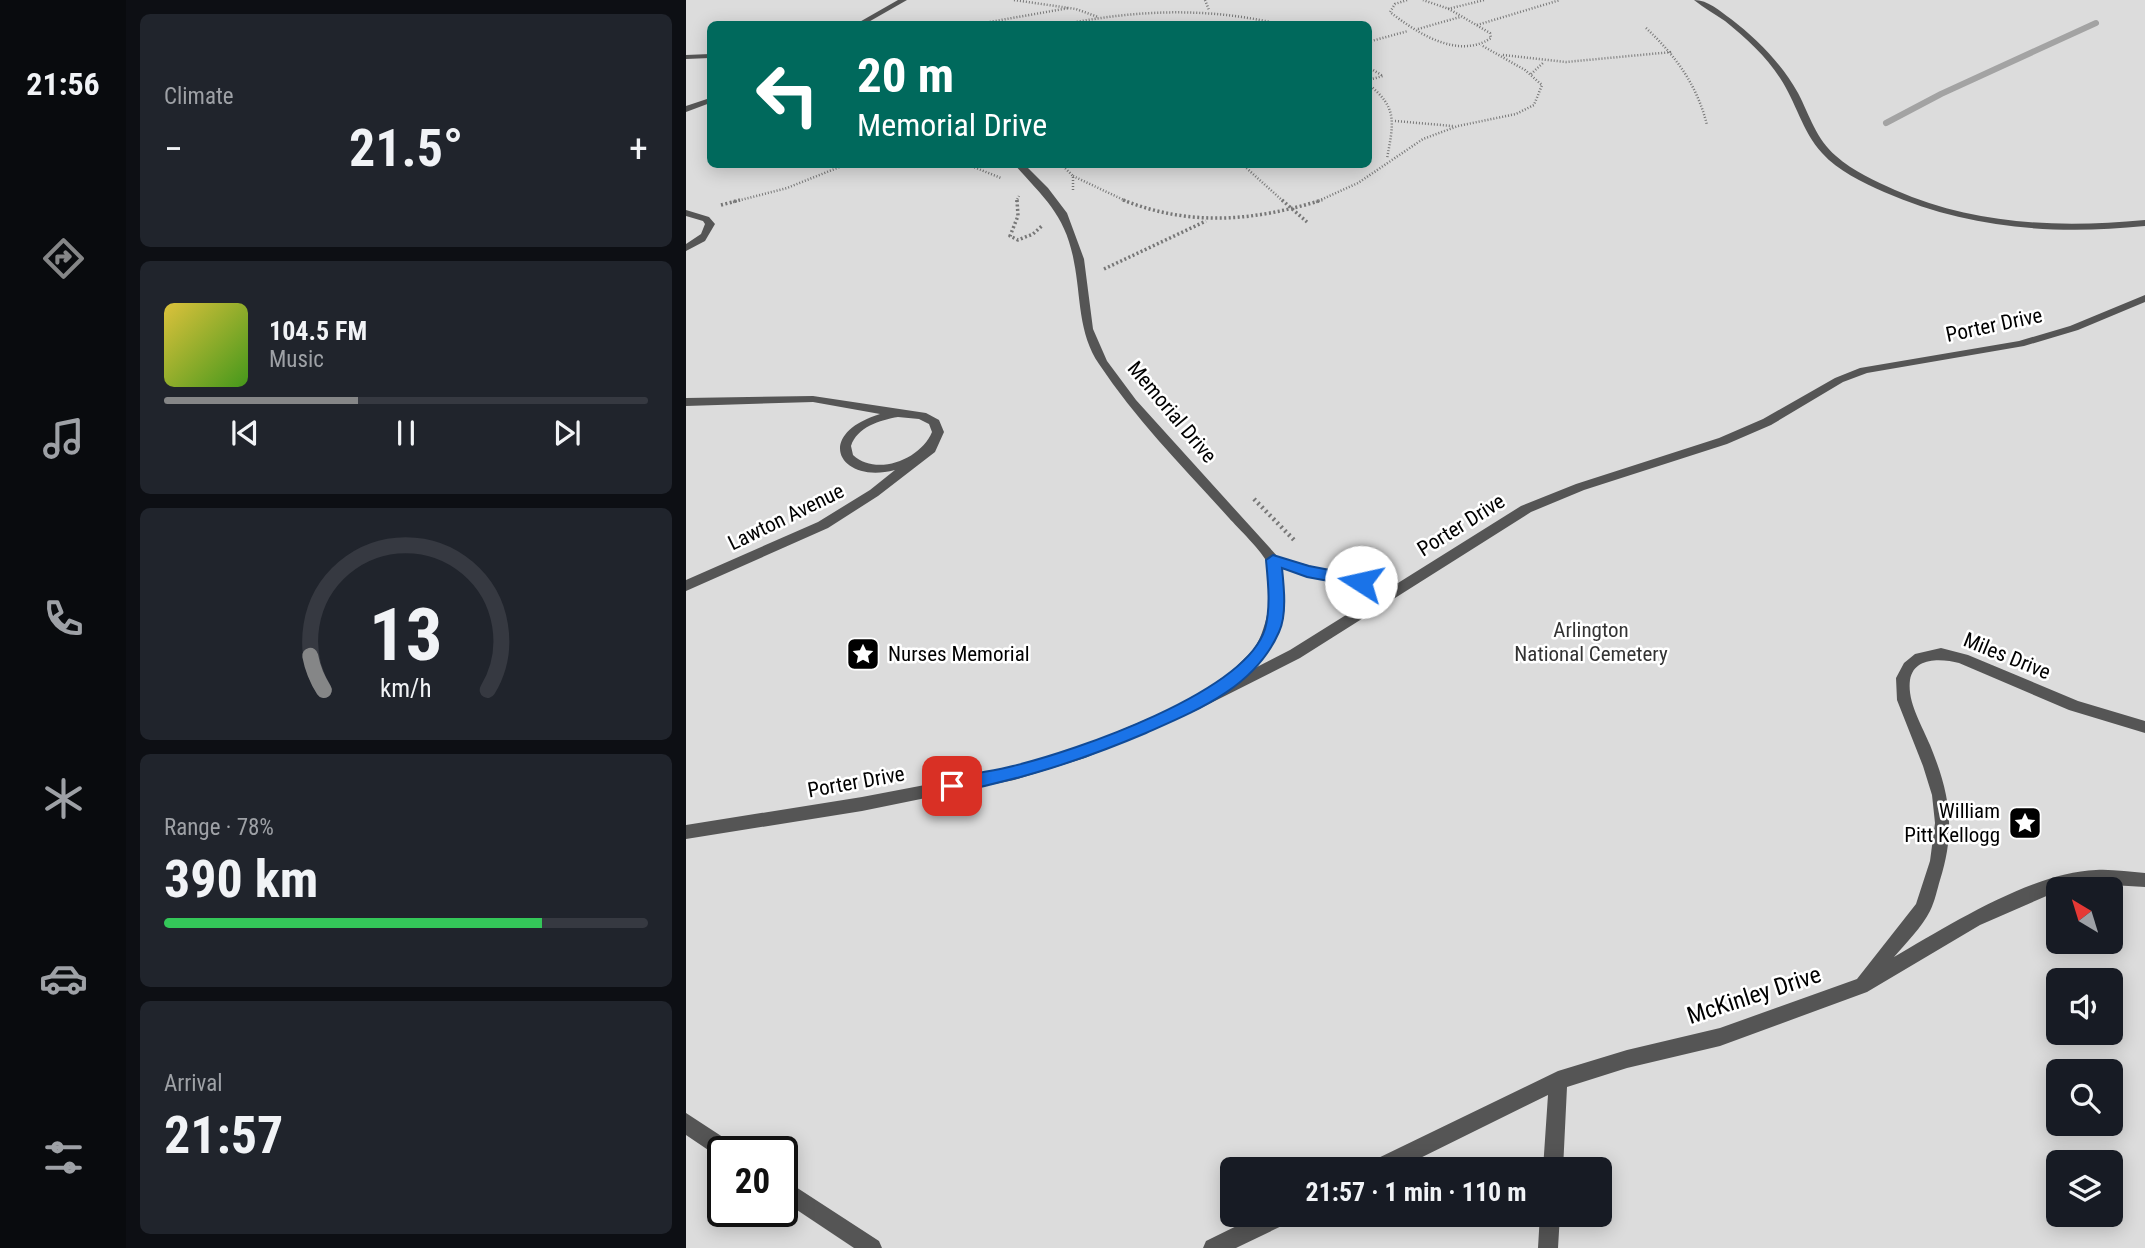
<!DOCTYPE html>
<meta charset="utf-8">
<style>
:root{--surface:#171b24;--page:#20242c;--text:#f1f3f6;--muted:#9ea1a6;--line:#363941;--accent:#858687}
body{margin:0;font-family:"Roboto Condensed",sans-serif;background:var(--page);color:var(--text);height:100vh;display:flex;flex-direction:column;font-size:26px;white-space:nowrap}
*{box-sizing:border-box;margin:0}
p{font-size:23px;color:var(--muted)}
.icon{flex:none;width:38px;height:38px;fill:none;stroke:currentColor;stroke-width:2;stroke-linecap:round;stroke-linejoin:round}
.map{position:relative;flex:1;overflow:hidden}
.panel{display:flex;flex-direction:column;gap:14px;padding:14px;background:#0d0f14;width:560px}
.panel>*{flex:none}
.top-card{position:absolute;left:21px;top:21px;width:665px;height:147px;border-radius:10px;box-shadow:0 4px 18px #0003;background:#00695c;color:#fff;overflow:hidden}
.needle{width:46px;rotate:322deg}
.tools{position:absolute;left:1360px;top:877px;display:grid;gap:14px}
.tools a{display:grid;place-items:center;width:77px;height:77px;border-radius:10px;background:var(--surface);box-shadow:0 4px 18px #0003;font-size:35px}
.speed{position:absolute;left:21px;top:1136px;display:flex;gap:14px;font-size:35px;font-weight:700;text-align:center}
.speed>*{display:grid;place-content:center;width:91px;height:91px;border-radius:50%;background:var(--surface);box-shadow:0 4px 18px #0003;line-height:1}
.speed .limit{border:4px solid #111;border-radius:10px;background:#fff;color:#111}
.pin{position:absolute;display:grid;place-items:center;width:60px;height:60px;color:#fff;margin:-30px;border-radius:14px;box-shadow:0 4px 10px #0006}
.me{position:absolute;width:77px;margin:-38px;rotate:280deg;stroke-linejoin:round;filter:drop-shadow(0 0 5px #0008)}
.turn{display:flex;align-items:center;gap:24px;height:147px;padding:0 35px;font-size:32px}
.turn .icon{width:91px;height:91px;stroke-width:2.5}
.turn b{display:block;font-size:49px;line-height:60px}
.big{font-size:52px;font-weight:700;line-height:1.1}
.panel .card{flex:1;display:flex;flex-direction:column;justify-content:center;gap:10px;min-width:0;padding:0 24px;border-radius:10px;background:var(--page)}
.panel .dial{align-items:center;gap:0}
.dial svg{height:182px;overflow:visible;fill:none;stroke:var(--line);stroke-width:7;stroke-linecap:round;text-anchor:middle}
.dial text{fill:var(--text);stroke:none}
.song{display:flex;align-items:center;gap:21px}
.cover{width:84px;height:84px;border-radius:10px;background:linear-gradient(135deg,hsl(50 70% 55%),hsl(100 70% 35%))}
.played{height:7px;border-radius:4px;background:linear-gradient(90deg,var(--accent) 40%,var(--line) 40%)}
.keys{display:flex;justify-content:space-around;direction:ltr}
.heat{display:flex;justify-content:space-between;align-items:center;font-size:38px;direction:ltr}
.charge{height:10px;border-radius:5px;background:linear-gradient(90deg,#34c759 78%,var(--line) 0)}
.trip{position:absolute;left:534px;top:1157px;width:392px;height:70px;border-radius:10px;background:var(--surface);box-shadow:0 4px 18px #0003;font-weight:700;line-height:70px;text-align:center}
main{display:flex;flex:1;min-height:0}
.dock{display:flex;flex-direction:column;width:126px;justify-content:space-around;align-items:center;background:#090b0e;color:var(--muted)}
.dock .icon{width:49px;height:49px}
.dock .selected{color:var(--accent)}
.dock b{font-size:32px;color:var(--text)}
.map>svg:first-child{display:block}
.green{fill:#dcdcdc;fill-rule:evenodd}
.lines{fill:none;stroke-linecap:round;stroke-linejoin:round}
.stream{stroke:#a3a3a3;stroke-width:6}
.path-far2{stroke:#777;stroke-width:2.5;stroke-dasharray:1 2;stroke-linecap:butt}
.path-far1{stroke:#777;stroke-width:3.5;stroke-dasharray:2 2.5;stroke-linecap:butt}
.path{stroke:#777;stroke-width:4.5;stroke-dasharray:2 3.5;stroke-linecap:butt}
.lane{fill:#555;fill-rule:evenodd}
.route{fill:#1a73e8;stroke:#114b97;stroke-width:2}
.labels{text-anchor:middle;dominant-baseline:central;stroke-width:5;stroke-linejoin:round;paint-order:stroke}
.street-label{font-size:21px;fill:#000;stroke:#fff}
.park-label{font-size:21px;fill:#333;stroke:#fff}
.poi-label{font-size:21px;fill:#000;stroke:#fff;text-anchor:start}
.near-street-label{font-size:24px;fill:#000;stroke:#fff}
</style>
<main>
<nav class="dock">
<b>21:56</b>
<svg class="icon selected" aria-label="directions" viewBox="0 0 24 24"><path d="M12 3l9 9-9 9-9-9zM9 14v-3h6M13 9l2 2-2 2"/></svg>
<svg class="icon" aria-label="music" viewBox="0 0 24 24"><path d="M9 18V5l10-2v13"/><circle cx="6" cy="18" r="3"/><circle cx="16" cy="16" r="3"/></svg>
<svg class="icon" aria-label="phone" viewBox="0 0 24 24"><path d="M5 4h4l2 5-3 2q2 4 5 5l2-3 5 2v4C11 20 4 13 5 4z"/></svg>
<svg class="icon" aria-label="climate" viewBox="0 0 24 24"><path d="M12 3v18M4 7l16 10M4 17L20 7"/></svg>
<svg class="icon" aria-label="car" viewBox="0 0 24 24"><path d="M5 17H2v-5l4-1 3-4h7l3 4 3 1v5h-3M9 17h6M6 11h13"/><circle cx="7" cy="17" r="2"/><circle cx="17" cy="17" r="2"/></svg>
<svg class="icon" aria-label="filters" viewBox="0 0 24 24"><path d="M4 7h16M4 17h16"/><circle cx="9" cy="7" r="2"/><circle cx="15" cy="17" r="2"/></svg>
</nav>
<section class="panel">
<div class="card"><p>Climate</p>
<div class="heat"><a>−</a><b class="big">21.5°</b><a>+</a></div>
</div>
<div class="card">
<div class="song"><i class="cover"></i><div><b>104.5 FM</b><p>Music</p></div></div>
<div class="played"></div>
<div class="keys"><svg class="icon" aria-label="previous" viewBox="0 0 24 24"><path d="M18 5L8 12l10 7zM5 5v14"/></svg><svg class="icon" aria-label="pause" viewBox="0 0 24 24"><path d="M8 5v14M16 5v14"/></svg><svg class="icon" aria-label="next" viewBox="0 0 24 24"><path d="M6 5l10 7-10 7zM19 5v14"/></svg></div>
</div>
<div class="card dial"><svg viewBox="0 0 100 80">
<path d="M14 69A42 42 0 1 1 86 69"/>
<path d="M14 69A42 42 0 0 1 8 54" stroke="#858687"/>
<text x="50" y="56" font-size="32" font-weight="700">13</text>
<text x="50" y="72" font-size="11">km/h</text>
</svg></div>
<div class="card"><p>Range · 78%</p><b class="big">390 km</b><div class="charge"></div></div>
<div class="card"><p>Arrival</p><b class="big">21:57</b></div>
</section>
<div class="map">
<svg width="1459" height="1248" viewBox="0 0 1459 1248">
<rect width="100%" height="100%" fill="#fff"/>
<path class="green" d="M0,0H1459V1248H0ZM24,24H682V164H24ZM1372,889H1424V942H1372ZM1372,980H1424V1032H1372ZM1372,1071H1424V1124H1372ZM37,1152H96V1211H37ZM1372,1162H1424V1214H1372ZM546,1169H914V1214H546Z"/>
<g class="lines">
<path class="stream" d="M1200,123L1255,94L1410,23"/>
<path class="path-far2" d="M328,0L390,9L412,17
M519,0L523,10
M721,0L709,4L704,12C731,33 772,60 805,38L804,33L763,9L737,0
M762,9L798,0
M292,24L383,8
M379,24C452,10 520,7 593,24
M791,25L874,0
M960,28C990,56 1011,85 1021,125
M732,29L774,17
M682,42L722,31
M817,55L880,62L986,52
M682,67L697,76L682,80
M845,74L857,63
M682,84C713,108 707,124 701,159
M709,121L767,126
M280,164L315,178
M375,164L387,176V191
M556,164L598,202
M387,176L442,202
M47,202L101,188L161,164
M330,202L333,196
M630,202L672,183L737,139L772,126L830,114L848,105L856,85L839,70L795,45"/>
<path class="path-far1" d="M331,200L332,216L324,236L332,240L347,234L357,225
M437,200C505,227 568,221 636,200
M596,200L621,222
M35,205L54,200
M418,269L520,221"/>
<path class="path" d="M568,499L609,541"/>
<path class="lane" d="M212,0H221L179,24H170Z
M1008,0C1022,0 1034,11 1045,19C1071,39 1096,64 1112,93C1124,116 1130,139 1150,156C1167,171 1189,181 1209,190C1289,225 1373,228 1459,220V226C1369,235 1282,229 1198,192C1176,182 1152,171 1136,153C1116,131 1110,102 1094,78C1080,56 1060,38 1039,21C1029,14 1018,8 1008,0Z
M24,54V58L0,59V55Z
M24,98V103L0,112V106Z
M328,164H338L362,188L381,213L398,259L407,329L421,361L450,400L592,557L648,572L712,583L835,506L890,484L1033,438L1077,419L1149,378L1174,368L1333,341L1384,326L1459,295V302L1392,330L1338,346L1181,373L1157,382L1085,425L1041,444L898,490L845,512L614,658L509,711L399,758L328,780L176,811L0,839V825L176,797L328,768L390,749L499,703L544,680L542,677C548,667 559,659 567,650C582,630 588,587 581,563C578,553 551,527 543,518C498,468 450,420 413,364C392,333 395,297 388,262C380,215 357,197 328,164ZM594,567L648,582L700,590L604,650L567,669C594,638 598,606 594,567Z
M0,210L23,217L29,224L19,241L0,251V244L15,234L19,224L17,221L0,216Z
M127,396L240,413L253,420L258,432L249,452L192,496L142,528L0,591V580L132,522L184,490L209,470C154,485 126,435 194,414L127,402L0,406V398ZM212,417L233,419L243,424L246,432C235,459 191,477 167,455L165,446C171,427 194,420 212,417Z
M1255,648L1282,655L1392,701L1459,721V733L1383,710L1273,663C1257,659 1228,656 1224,680C1221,702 1236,725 1244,745C1264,794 1270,829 1254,880C1251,890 1249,901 1244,911C1236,927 1220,943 1208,957C1263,925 1347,872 1410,870C1426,869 1443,872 1459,873V887L1409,884L1372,889V891L1294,925L1181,992L1034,1046L941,1068L881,1087L877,1169H857L862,1095L712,1169H681L684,1162L872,1071L941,1050L1034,1028L1171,979L1230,904L1244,861L1249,823L1246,795L1237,766L1211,700L1210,678L1218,663L1229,654Z
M0,1113L49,1145L52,1152H37V1160L0,1135Z
M96,1178L193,1241L196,1248H168L96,1200Z
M575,1214H609L606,1221L550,1248H517L520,1241Z
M854,1214H874L872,1248H852Z"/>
</g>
<path class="route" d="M587,555L623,566L675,576L683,582L675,587L621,577L596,568C598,587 601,615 593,632C569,687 512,710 460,733C394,761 336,779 266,793L260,791L257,786L260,781C281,773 305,772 327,766C389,751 559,693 579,629C585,608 582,581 580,560Z"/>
<defs>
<symbol id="sight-square" viewBox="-11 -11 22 22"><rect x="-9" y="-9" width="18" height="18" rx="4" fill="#000" stroke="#fff"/><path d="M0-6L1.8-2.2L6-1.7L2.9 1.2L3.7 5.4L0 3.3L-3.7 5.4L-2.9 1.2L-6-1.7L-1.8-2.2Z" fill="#fff"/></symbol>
</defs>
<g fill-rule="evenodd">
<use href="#sight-square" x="158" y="635" width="38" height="38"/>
<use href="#sight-square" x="1320" y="804" width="38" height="38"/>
</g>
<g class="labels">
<g class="street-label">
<text transform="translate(1308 325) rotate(-12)">Porter Drive</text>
<text transform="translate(486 412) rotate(50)">Memorial Drive</text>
<text transform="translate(100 517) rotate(-26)">Lawton Avenue</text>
<text transform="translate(775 525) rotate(-32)">Porter Drive</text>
<text transform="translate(1321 656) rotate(22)">Miles Drive</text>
<text transform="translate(170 782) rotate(-10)">Porter Drive</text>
</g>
<g class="park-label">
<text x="905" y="630">Arlington<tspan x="905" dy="24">National Cemetery</tspan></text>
</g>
<g class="poi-label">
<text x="202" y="654">Nurses Memorial</text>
<text x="1314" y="811" text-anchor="end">William<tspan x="1314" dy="24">Pitt Kellogg</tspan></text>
</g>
<g class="near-street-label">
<text transform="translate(1068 995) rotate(-18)">McKinley Drive</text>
</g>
</g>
</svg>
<div class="tools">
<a><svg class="needle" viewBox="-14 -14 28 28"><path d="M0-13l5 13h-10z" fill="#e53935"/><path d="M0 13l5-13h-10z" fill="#9ea1a6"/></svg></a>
<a><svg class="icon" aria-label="sound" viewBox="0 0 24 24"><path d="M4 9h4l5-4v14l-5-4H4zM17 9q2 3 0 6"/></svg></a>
<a><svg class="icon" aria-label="search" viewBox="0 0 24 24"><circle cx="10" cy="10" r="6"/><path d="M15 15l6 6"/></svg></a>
<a><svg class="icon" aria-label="layers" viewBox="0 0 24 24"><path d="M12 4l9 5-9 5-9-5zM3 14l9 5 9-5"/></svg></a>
</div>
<div class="speed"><div class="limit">20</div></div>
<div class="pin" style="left:266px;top:786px;background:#d93025"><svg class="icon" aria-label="arrive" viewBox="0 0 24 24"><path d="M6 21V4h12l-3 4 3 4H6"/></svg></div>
<svg class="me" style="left:675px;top:582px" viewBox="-20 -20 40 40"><circle r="19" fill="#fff"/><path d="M0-13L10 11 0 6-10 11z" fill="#1a73e8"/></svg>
<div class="trip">21:57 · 1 min · 110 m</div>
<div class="top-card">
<div class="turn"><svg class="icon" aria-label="left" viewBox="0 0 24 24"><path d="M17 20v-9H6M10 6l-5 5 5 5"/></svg><div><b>20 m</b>Memorial Drive</div></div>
</div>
</div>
</main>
